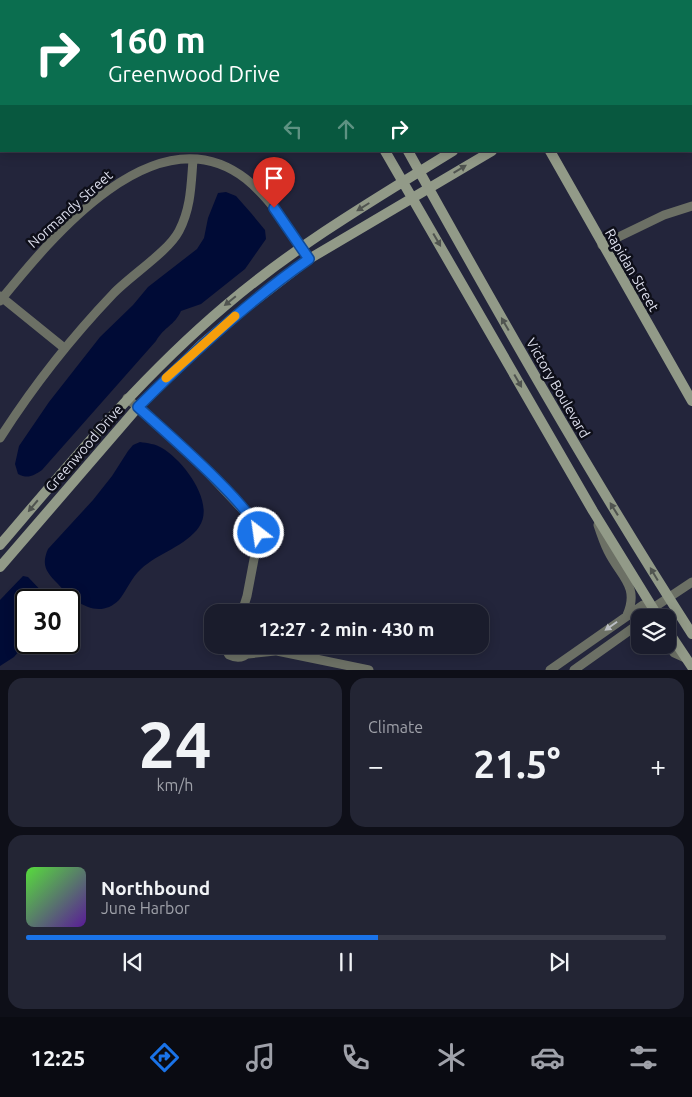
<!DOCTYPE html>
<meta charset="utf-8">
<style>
:root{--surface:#1a1c2c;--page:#232534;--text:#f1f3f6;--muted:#9fa1a9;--line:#383a48;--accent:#1a73e8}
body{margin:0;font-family:Ubuntu,sans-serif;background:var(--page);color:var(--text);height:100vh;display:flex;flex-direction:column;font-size:19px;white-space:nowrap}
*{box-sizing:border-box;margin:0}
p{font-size:16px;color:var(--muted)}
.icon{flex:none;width:28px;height:28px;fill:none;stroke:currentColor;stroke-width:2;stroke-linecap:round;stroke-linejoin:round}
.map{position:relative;height:670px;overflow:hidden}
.side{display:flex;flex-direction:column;gap:8px;padding:8px;background:#0e0f18;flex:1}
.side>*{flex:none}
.hud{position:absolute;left:0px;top:0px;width:692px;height:152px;box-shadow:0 2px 12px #0003,0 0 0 1px var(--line);background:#0b6e4f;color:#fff;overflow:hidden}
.fabs{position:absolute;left:631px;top:609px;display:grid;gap:10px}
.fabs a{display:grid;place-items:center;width:45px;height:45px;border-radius:10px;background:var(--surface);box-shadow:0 2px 12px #0003,0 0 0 1px var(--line);font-size:25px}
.speed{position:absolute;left:15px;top:589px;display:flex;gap:10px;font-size:25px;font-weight:700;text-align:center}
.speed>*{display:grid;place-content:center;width:65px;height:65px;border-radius:50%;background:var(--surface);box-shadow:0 2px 12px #0003,0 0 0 1px var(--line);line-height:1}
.speed .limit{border:2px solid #111;border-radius:8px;background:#fff;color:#111}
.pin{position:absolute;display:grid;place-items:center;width:42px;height:42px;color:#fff;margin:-51px -21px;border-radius:50% 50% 50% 0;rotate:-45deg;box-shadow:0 0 5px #0007}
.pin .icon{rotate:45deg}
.me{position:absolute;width:55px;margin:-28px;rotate:330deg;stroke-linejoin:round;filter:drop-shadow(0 0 4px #0008)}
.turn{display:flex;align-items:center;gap:18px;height:105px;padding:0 25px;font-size:22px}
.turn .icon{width:65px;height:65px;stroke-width:2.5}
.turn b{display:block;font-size:35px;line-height:42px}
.lanes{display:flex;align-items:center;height:48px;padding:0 25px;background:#0003;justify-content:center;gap:25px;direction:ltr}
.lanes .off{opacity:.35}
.big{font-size:38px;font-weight:700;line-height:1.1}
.side .tile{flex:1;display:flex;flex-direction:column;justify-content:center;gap:8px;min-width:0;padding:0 18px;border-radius:15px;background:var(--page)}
.side .dial{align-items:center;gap:0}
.dial b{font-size:65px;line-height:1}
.song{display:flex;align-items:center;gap:15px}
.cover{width:60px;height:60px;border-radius:8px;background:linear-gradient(135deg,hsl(110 70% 55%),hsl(270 70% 35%))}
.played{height:5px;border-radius:2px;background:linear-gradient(90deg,var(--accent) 55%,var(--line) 55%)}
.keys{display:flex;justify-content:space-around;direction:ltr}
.heat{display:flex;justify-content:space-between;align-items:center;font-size:28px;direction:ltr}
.side .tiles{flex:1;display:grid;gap:8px;grid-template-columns:1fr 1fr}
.tile:last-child{grid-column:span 2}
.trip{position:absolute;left:204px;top:604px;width:285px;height:50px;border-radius:15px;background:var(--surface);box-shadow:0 2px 12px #0003,0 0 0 1px var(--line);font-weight:700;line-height:50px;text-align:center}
.menu{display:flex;height:80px;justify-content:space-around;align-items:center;background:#0a0b12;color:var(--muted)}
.menu .icon{width:35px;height:35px}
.menu .on{color:var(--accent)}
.menu b{font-size:22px;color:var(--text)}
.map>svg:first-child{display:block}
.water{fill:#000b36}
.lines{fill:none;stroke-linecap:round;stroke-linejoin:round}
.street{stroke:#6c7065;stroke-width:9}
.secondary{stroke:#929a88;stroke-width:10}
.oneway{fill:#505450}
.oneway2{fill:#bbbec4}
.route-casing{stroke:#114b97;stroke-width:12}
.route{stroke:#1a73e8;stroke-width:9}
.slow{stroke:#f59e0b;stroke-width:9}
.labels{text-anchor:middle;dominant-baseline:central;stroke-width:5;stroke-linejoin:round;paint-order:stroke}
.street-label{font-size:14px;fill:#dddfed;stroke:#0e0f19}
</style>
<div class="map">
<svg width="692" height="670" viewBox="0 0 692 670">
<rect width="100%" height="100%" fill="#23253b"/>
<path class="water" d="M226,192L236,196L251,213L265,230L266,239L245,269L201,304L181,311C174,326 165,326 156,341L42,470C33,476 28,479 18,474L15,464L19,446L49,402L100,337L133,305L148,287L197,249L204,238L208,218L218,193Z
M140,442C147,443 156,444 162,448C183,460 216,503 199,527C186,546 158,553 141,569C131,578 127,590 119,600C98,621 73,601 58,584C46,572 41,565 48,549L93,500L112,476L128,451L133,445Z
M23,576L28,577L50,600H26V643L14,657L0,666V600Z"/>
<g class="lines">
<path class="street" d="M98,0L99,1
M480,0L481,1
M231,1L232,0
M248,1L249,0
M494,1V0
M0,139L1,138
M602,245L664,215L692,206
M0,296L63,347
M0,301C51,238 156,109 246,179C272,200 291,231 309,259
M127,398L194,458L257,525L259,533L247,596L242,612
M0,438C34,385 70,339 113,294C131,275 168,252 179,231C191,208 191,185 193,160
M598,525C601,534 604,543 608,551C620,576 640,586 627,615
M647,618L653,608L692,582
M668,643L674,653L685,658
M223,645L229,655C240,660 249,656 253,645
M265,645L277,651L369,670
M248,654L275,651
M550,670L643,605L653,608
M574,670L640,623"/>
<path class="secondary" d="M269,0L270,1
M297,0L298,1
M691,46H692
M691,66H692
M385,151L593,511L659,618
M408,151C499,315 591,477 692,634
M550,151L692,401
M0,545C71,462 141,377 225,306C295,246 375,199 453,151
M0,567L138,407L202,344L235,316L309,259L492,151
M668,631L692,667"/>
</g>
<defs><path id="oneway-solid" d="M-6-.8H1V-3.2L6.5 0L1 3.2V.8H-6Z" transform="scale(1.25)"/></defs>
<g class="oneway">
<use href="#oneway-solid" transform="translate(460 169) rotate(-31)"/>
<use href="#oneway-solid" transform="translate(363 207) rotate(148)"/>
<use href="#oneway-solid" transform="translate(437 240) rotate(60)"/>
<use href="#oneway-solid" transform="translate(230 301) rotate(141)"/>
<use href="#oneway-solid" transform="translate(505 324) rotate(-120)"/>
<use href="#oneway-solid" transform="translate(518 381) rotate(60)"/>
<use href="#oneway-solid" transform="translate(33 506) rotate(130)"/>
<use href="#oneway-solid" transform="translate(614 509) rotate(-122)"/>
<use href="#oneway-solid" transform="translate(654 574) rotate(-121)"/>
</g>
<use class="oneway2" href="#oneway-solid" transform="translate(611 626) rotate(145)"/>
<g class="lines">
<defs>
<path id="route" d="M259,533C253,507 162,429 138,407C191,354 247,302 309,259L274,208"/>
</defs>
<use href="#route" class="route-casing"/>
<use href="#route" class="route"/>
<path class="slow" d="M166,378L235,316"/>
</g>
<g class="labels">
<g class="street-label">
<text transform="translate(70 209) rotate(-42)">Normandy Street</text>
<text transform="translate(632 270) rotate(60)">Rapidan Street</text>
<text transform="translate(558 388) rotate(60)">Victory Boulevard</text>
<text transform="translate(84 448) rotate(-49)">Greenwood Drive</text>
</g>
</g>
</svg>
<div class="fabs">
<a><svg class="icon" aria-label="layers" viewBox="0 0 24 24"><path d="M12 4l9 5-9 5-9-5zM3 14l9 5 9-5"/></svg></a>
</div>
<div class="speed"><div class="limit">30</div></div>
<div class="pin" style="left:274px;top:208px;background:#d93025"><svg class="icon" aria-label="arrive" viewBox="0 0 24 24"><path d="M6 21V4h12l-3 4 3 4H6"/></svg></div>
<svg class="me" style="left:259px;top:533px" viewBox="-20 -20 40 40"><circle r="17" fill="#1a73e8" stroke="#fff" stroke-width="3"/><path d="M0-11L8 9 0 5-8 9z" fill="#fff"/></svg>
<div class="trip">12:27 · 2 min · 430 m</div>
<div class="hud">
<div class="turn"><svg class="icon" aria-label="right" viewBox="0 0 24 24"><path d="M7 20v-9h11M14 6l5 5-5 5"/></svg><div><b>160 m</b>Greenwood Drive</div></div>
<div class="lanes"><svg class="icon off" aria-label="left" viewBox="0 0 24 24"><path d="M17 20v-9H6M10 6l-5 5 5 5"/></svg><svg class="icon off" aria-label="ahead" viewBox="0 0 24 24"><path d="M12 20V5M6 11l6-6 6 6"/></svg><svg class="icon" aria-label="right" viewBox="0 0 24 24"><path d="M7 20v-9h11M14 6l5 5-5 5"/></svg></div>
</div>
</div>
<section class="side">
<div class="tiles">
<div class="tile dial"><b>24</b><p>km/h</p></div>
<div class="tile"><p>Climate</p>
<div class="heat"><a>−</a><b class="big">21.5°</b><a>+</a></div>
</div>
<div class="tile">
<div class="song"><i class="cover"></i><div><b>Northbound</b><p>June Harbor</p></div></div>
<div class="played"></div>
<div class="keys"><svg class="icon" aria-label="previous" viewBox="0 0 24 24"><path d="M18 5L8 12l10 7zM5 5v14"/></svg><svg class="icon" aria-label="pause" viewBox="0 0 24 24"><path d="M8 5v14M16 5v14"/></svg><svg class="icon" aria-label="next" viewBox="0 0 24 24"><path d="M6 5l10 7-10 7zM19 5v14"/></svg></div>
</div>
</div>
</section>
<nav class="menu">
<b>12:25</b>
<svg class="icon on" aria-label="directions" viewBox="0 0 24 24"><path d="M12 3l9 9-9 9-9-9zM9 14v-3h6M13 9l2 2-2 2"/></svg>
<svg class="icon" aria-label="music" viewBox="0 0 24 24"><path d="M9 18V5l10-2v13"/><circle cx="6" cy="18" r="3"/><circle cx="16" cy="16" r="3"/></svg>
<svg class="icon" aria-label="phone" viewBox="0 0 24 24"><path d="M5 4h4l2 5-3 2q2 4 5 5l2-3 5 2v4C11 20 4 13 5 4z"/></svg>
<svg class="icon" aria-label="climate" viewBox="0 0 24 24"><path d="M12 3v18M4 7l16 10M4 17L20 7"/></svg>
<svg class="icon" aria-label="car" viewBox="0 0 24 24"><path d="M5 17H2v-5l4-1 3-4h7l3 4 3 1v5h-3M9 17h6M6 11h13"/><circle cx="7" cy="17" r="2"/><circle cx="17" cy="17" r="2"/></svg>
<svg class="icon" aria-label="filters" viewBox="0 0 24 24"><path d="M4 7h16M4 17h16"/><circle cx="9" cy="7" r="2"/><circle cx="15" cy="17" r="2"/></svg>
</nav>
